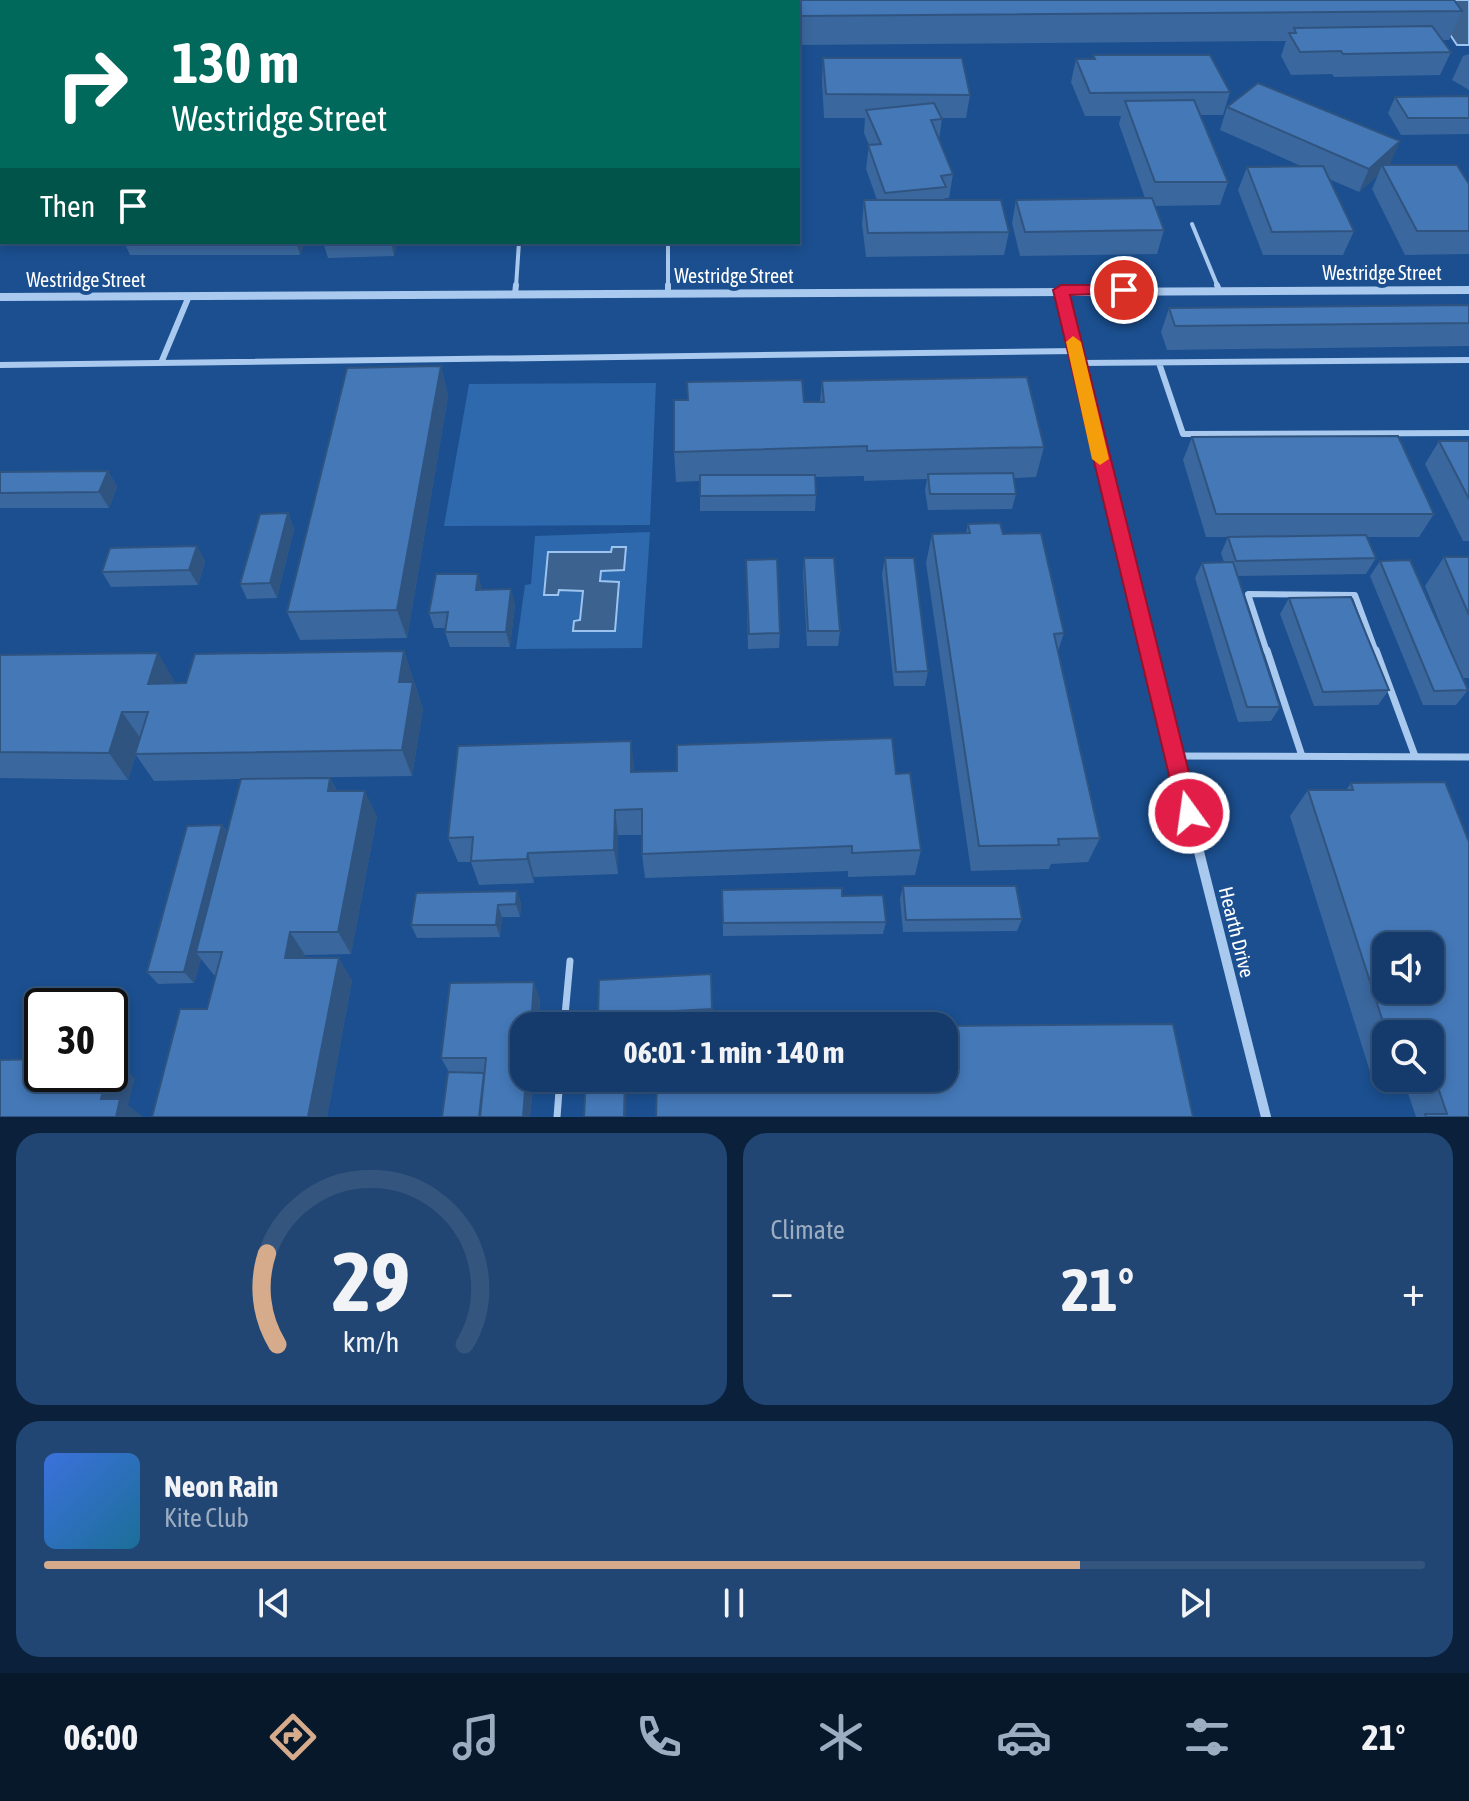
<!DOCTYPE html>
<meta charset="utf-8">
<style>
:root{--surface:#143b6b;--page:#214673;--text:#f1f3f6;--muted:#9dadc1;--line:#33557e;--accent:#d6ab8b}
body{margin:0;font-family:"Asap Condensed",sans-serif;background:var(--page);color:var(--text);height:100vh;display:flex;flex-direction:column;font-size:30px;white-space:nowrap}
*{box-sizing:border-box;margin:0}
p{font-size:26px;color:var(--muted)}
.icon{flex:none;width:44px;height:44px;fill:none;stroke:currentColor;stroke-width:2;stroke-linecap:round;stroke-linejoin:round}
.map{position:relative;height:1117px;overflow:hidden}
.drawer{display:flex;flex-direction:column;gap:16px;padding:16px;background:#0b203b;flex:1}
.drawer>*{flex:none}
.guide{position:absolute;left:0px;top:0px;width:800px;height:244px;box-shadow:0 4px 12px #0003,0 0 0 2px var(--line);background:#00695c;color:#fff;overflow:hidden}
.controls{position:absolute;left:1372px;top:932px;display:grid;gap:16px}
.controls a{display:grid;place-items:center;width:72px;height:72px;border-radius:16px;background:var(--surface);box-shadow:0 4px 12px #0003,0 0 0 2px var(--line);font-size:40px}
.speed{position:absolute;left:24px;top:988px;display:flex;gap:16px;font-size:40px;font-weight:700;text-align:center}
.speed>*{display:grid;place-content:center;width:104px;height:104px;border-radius:50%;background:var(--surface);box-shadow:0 4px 12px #0003,0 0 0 2px var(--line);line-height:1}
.speed .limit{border:4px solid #111;border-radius:12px;background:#fff;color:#111}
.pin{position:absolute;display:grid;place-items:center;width:68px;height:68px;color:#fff;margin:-34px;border:4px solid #fff;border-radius:50%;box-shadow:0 2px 8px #0007}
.me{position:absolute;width:88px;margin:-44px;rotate:346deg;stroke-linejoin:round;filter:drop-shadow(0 0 6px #0008)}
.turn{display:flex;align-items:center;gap:28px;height:168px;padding:0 40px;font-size:36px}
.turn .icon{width:104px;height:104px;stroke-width:2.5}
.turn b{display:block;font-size:56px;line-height:68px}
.then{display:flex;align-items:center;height:76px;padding:0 40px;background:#0003;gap:16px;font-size:30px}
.big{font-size:60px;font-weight:700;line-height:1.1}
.drawer .card{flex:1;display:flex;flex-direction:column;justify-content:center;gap:12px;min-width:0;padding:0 28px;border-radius:24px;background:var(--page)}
.drawer .dial{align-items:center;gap:0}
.dial svg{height:208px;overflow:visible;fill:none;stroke:var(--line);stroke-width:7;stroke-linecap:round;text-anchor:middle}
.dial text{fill:var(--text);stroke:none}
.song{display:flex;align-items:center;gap:24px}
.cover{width:96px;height:96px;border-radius:12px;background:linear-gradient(135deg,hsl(220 70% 55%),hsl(200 70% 35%))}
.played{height:8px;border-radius:4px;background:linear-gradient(90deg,var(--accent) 75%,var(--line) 75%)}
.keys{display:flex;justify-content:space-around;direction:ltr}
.heat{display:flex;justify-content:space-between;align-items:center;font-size:44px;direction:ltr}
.drawer .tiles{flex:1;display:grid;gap:16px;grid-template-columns:1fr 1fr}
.card:last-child{grid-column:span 2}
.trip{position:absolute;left:510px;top:1012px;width:448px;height:80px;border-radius:24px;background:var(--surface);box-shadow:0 4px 12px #0003,0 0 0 2px var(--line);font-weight:700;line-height:80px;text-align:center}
.dock{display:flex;height:128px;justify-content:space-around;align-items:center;background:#08182b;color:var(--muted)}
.dock .icon{width:56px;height:56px}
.dock .selected{color:var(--accent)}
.dock b{font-size:36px;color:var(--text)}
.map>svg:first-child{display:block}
.green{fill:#2e69ad}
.water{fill:#3c6290;stroke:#9cc4f0;stroke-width:2}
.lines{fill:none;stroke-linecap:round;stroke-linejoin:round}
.service-far2{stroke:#a9c9ee;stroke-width:4}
.service-far1{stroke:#a9c9ee;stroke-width:6}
.service{stroke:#a9c9ee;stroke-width:7}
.minor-far1{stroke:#a9c9ee;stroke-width:7}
.minor{stroke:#a9c9ee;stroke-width:10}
.tertiary{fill:#a9c9ee;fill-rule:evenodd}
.wall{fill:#3a679d}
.shaded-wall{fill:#305480}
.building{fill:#4478b7;stroke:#305480;stroke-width:2;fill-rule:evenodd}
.route{fill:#e11d48;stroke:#92132f;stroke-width:2}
.slow{fill:#f59e0b}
.labels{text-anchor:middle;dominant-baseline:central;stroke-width:8;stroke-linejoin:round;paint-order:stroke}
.street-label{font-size:20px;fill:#fff;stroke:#1b4f8f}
</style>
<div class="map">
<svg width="1469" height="1117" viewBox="0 0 1469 1117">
<rect width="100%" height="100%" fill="#1b4f8f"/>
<path class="green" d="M656,383L650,525L444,526L469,384Z
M650,532L642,648L516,649L525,585L531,584L535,536Z"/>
<path class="water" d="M1427,0H1469V45H1457Z
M612,547H626L624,570L601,571L600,581L619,582L615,631H573L574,621L580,620L583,591L559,590L558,595H544L548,552H611Z"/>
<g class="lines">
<path class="service-far2" d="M1192,224L1218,287
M668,242V287
M516,287L519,242"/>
<path class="service-far1" d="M668,285V294
M1217,285L1219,290
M515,294L516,285
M161,363L189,296
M1079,363L1469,360
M1159,363L1183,434L1469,433
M0,365L1076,351
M1267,652L1248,594L1355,595L1376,652"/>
<path class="service" d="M1267,650L1302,756
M1376,650L1415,756
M1174,756L1469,757
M564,1026L570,961
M557,1117L560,1078"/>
<path class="minor-far1" d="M1061,290L1148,652"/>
<path class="minor" d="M1148,650L1266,1117"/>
<path class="tertiary" d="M1469,286V294L0,301V293Z"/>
</g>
<path class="wall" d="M0,0H1454L1462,11L1449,40H1442L1451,52L1440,75L1334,77L1332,74L1291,75L1281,56L1286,41L798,45V2H2V52H0Z
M1469,54V90L1452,80L1463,56Z
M1093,55L1230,92L1223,115H1200L1228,182L1220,205L1155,206L1164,230L1157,254L1020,256L1012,223L1016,200L1145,198L1119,124L1121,116H1085L1071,82L1076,59H1093Z
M823,58L970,95L966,118H942L939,140L953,174L949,198H945L944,200L1009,232L1004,255L866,257L862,224L864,200H877L866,169L869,145L864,133L865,118H824L822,81Z
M0,63H2V123H0Z
M1469,96V134L1401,135L1388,113L1395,97Z
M1227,107L1389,165L1469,184V254L1405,255L1372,189L1378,175L1359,192L1329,179L1354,231L1343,255H1263L1238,190L1247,167L1301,166L1220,130Z
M2,124V213H0V128Z
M124,242H305L300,255H130Z
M323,242H406L397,243L394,256L328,258Z
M694,242H774V244H694Z
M1469,305V346L1167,350L1161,332L1169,308Z
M441,366L448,396L407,638L300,640L287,612Z
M822,381L1044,447L1036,477L1014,478L1016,494L1012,509L928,510L925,490L927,479L864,481V476L815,477L816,495L815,511H700V481L676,482L674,452L804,402H820Z
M1192,437L1434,514L1419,537H1367L1376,558L1366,574L1237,576L1280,707L1271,721L1238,722L1195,578L1202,563L1224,562L1221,553L1228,537H1249H1206L1183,460Z
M1439,441H1469V541H1463L1425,464Z
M108,471L117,487L109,508H0V472Z
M288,513L294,529L277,598L247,599L240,584Z
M968,524L1003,534L1064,633L1058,651L1100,838L1088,862L1051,864L1049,869L971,871L926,563L932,534L966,533Z
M197,546L205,562L198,585L111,587L102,572Z
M1444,557H1469V678H1462L1425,586Z
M804,558L840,631L838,646H807L803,574Z
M885,558L928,671L925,686H894L882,574Z
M746,560L780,633L779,648L748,649Z
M1380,561L1468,690L1456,705H1423L1370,576Z
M482,589L515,604L510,647H450L445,632L446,628H434L429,613Z
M1289,598L1389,690L1378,705L1314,706L1280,614Z
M404,651L423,709L412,776L275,778H330L337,791L377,816L351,954L305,955L304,958L352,980L327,1117H152L207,1009L216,975H214L201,959L194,983L158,984L147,972L222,825L227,832L241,779L154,781L136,755L128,780L0,778V655L174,680L173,684L186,683Z
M634,767V772L896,774L921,850L915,875L848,877V871L645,878L642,854V835H618V874L534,877V883L479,885L471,862H458L448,838Z
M1351,783L1469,1117H1416L1403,1078H1430V1034H1386V1075H1371L1290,816L1308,790H1346Z
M903,886L1022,919L1017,931L903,932L900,899Z
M722,890L842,896L886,922L883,934L723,936Z
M517,891L521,904L520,917H502L500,937L417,938L411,925Z
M711,974L712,1020L627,1025L600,1024L598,1015Z
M540,999L538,1026H524V1078H534L530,1117H442L449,1072L441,1058Z"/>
<path class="shaded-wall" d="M1400,141L1390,165H1382L1378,175L1359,192L1369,169Z
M296,242H305L300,255Z
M391,242H397L394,256Z
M441,366L448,396L407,638L397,610Z
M108,471L117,487L109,508L99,492Z
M288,513L294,529L277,598L270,583Z
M197,546L205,562L198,585L189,570Z
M478,574L482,589L476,590Z
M511,589L515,604L510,647L506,632Z
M404,651L423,709L412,776L402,750L399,682Z
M158,653L174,680L165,711L148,684Z
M122,712L141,739L128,780L109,753Z
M631,741L634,767V798L631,772Z
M330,778L343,804L328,791Z
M365,791L377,816L351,954L338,932Z
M615,810L618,835V874L614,850Z
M222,825L231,839L196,952L201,959L194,983L184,972Z
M528,853L534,877V883L527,859Z
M517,891L521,904L520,917L516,904Z
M498,905L502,917L500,937L496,925Z
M290,932L305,955L300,981L285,958Z
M339,958L352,980L327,1117H308Z
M534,982L540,999L538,1026H531Z
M113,1058L135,1078L128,1105L143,1117H116L101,1099L108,1074H110V1067Z
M526,1078H534L530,1117H523Z
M625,1078H627L626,1117H624Z"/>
<path class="building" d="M0,0H1454L1462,11L798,16V2H2V23H0Z
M1432,26L1451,52L1343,54L1341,51L1300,52L1289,33H1296L1294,28Z
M1093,55H1210L1230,92L1090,93L1076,59H1095Z
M823,58H962L970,95L826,94Z
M0,63H2V97L0,99Z
M1258,83L1400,141L1369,169L1227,107Z
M1469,96V118H1408L1395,97Z
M1194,100L1228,182H1155L1125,101Z
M934,103L942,119L931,120L953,174L941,176L946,187L885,193L868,145L881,144L866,110Z
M2,124V150H0V128Z
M0,157H2V189H0Z
M1382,165H1457L1469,184V231H1417Z
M1323,166L1354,231L1272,232L1247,167Z
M1152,198L1164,230L1025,232L1016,200Z
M864,200H1001L1009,232L868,233Z
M1469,305V323L1175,326L1169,308Z
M441,366L397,610L287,612L347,368Z
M1027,377L1044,447L867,451V446L674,452V400H688L687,382L802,380L804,402H824L822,381Z
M1398,436L1434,514H1216L1192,437Z
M1439,441H1469V499Z
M108,471L99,492L0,493V472Z
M1013,473L1016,494H930L928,474Z
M700,475H815L816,495L700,496Z
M288,513L270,583L240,584L260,514Z
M1000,523L1003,534L1041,533L1064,633L1054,634L1100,838L1058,839L1059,845L979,846L932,534L970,533L968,524Z
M1366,535L1376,558L1236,561L1228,537Z
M197,546L189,570L102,572L110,548Z
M1444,557H1469V615Z
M804,558H834L840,631H808Z
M885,558H914L928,671L896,672Z
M777,559L780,633L749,634L746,560Z
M1410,560L1468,690L1434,691L1380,561Z
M1233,562L1280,707H1247L1202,563Z
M436,574H478L476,590L511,589L506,632H445L448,612L429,613Z
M1351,597L1389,690L1323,692L1289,598Z
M404,651L399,682H413L402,750L135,754L148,712H122L109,753L0,752V655L158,653L148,684L186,683L195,654Z
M892,738L896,774L910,773L921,850L852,853V846L642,854V809L615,810L614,850L528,853L527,859L471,861L473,837L448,838L458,746L631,741V772L677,771V745Z
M330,778L328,791H365L338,932H290L285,958H339L308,1117H152L180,1009H207L222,952H196L241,779Z
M1445,782L1469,842V1117H1426L1425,1114H1447L1430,1064V1034H1387L1308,790H1353L1351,783ZM1386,946H1430V990H1386Z
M222,825L184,972H147L187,826Z
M903,886H1016L1022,919L906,920Z
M842,888V896L883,895L886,922L723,923L722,890Z
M517,891L516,904L498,905L496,925H411L416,893Z
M711,974L712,1009L598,1015L599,980Z
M534,982L531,1026H524V1078H526L523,1117H480L486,1058H441L450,983Z
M627,1023V1026H588V1024Z
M1173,1024L1193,1117H656L657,1078H944V1026Z
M42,1059V1074H108L101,1099H120L116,1117H0V1060Z
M448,1072L484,1073L479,1117H442Z
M586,1078H625L624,1117H584Z"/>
<path class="route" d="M1124,285L1130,287V293L1070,295L1199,813L1196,820L1189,823L1181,820L1178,813L1053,290L1061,285Z"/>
<path class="slow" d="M1073,336L1081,342L1109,459L1100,465L1092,459L1066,342Z"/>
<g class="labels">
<g class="street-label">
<text x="1382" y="272">Westridge Street</text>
<text x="734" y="275">Westridge Street</text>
<text x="86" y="279">Westridge Street</text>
<text transform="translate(1237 932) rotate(76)">Hearth Drive</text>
</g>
</g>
</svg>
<div class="controls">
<a><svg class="icon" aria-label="sound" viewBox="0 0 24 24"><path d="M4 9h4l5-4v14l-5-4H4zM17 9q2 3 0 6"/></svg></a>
<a><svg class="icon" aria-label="search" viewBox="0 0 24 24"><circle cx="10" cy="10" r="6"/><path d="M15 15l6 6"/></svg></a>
</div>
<div class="speed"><div class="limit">30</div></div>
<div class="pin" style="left:1124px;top:290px;background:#d93025"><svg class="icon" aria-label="arrive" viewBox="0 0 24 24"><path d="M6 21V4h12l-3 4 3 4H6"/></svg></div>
<svg class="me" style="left:1189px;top:813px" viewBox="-20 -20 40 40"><circle r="17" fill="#e11d48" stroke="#fff" stroke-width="3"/><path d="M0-11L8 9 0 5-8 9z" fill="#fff"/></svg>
<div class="trip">06:01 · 1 min · 140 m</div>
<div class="guide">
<div class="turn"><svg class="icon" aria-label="right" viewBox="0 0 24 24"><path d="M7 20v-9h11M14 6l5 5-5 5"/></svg><div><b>130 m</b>Westridge Street</div></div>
<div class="then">Then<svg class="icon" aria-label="arrive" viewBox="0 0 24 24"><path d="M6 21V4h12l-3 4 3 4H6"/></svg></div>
</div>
</div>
<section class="drawer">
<div class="tiles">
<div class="card dial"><svg viewBox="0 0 100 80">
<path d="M14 69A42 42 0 1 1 86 69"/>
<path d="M14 69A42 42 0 0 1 10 34" stroke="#d6ab8b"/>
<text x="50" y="56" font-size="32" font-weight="700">29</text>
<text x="50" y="72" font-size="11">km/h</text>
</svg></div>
<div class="card"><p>Climate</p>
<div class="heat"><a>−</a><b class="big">21°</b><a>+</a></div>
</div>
<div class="card">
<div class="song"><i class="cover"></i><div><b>Neon Rain</b><p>Kite Club</p></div></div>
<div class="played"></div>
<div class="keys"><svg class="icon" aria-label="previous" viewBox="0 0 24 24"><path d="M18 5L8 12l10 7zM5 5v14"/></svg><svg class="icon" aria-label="pause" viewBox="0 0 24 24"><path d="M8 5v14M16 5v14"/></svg><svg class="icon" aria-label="next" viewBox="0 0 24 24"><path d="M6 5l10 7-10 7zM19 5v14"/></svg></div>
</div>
</div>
</section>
<nav class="dock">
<b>06:00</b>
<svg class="icon selected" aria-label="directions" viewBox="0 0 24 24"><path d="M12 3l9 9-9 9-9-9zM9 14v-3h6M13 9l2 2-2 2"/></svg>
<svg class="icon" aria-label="music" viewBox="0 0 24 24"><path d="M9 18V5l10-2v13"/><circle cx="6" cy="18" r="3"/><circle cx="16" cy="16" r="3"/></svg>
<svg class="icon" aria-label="phone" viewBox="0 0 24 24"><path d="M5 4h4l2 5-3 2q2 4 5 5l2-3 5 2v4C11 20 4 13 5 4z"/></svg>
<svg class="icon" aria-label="climate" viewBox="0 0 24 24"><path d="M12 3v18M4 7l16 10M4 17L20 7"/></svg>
<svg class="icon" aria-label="car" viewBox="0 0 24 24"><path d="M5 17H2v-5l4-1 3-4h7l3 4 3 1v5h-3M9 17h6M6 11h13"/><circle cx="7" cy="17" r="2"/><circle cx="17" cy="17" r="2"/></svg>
<svg class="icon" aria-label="filters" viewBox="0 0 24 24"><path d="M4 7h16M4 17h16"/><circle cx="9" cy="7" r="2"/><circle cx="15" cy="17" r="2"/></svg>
<b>21°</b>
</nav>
